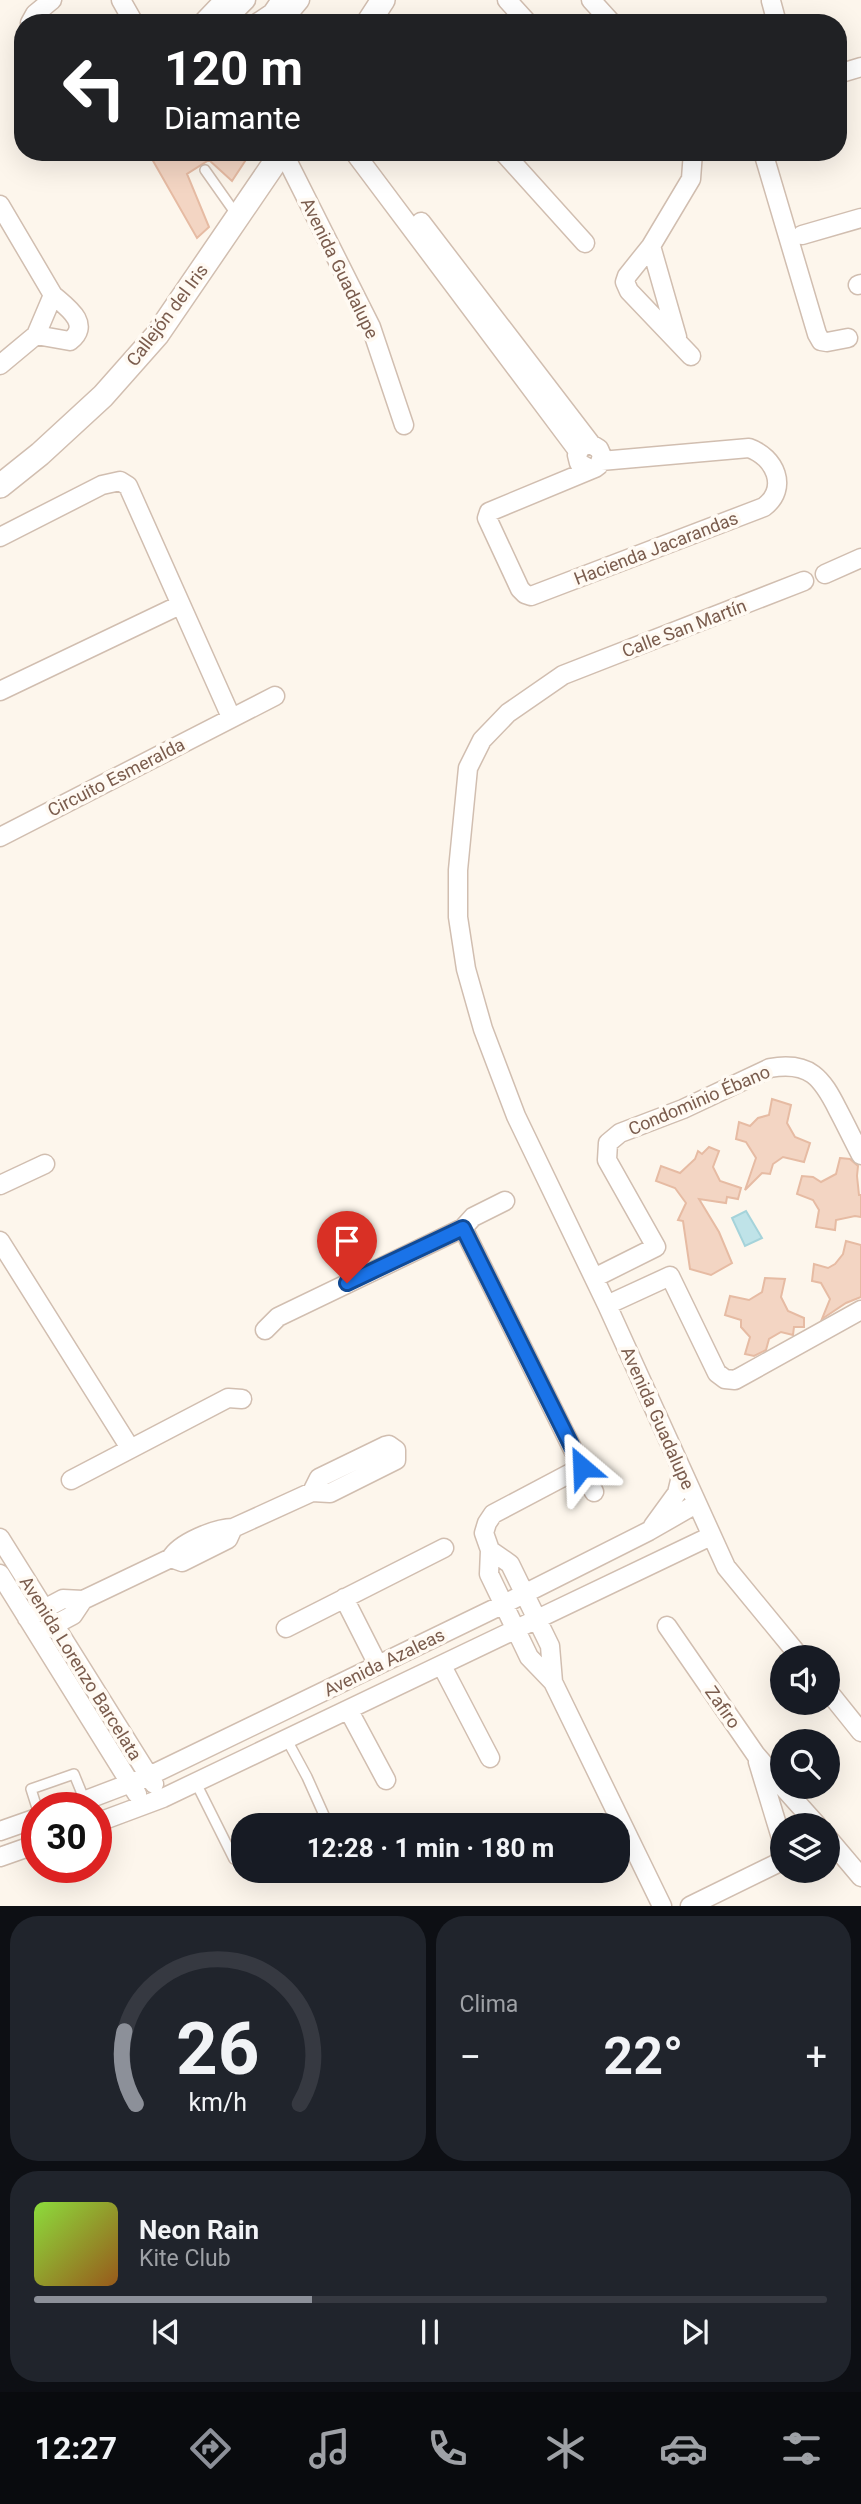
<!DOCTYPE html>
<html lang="es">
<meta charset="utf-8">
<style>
:root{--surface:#171b24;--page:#20242c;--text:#f1f3f6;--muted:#9ea1a6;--line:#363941;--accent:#8c9099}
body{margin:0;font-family:Roboto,sans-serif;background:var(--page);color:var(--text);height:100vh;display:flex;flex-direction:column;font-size:26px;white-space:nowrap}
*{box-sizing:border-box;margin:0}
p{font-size:23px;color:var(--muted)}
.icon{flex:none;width:38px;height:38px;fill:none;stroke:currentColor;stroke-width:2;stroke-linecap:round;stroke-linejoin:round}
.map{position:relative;height:1906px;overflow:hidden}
.side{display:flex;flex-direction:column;gap:10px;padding:10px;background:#0d0f14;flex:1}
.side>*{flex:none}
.top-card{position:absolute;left:14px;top:14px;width:833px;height:147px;border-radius:28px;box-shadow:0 7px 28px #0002;background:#202124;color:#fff;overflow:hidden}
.fabs{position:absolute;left:770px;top:1645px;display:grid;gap:14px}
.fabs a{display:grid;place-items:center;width:70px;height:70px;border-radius:50%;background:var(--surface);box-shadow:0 7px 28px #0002;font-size:35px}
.speed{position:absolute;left:21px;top:1792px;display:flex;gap:14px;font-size:35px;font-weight:700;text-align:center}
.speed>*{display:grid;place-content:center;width:91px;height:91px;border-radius:50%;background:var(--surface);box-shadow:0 7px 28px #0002;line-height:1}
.speed .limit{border:10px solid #d22;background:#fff;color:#111}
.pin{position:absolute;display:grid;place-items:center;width:60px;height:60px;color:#fff;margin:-72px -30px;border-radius:50% 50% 50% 0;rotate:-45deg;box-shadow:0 0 7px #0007}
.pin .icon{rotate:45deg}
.me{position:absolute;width:77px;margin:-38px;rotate:334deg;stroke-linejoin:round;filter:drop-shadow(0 0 5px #0008)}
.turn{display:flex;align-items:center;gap:24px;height:147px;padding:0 35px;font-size:32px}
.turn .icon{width:91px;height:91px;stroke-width:2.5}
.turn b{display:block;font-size:49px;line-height:60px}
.big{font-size:52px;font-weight:700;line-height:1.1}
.side .widget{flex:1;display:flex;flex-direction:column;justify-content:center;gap:10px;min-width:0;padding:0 24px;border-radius:28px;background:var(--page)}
.side .dial{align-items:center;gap:0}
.dial svg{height:182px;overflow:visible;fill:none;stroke:var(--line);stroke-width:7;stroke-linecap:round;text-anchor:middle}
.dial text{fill:var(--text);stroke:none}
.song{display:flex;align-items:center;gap:21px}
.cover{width:84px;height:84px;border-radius:10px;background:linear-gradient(135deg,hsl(90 70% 55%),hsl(30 70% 35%))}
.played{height:7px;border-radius:4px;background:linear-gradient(90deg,var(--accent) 35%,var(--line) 35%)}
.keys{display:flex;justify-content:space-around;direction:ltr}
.heat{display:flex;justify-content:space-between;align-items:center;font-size:38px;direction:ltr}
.side .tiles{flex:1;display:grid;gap:10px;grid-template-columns:1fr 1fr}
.widget:last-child{grid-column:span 2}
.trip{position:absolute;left:231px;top:1813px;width:399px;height:70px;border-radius:28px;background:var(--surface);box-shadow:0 7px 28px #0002;font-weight:700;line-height:70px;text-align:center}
.dock{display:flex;height:112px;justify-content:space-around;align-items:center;background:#090b0e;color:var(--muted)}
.dock .icon{width:49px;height:49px}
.dock .on{color:var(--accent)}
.dock b{font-size:32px;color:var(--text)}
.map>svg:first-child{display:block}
.water{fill:#bfe3e8;stroke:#a5d3da;stroke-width:2}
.building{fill:#f3d5c3;stroke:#e6bba3;stroke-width:2}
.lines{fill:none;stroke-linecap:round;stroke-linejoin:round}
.service-casing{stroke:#d1beb0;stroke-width:12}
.minor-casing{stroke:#d1beb0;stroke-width:21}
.tertiary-casing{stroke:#d1beb0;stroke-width:26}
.service{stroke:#fff;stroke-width:9}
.minor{stroke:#fff;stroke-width:18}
.tertiary{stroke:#fff;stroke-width:23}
.route-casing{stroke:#114b97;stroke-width:18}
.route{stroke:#1a73e8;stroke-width:12}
.labels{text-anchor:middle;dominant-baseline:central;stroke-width:7;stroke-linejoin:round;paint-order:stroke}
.street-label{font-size:18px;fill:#7a5c4d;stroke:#fffaf3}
</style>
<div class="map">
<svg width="861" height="1906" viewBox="0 0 861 1906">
<rect width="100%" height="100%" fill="#fdf6ec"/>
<path class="water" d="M746,1211L762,1238L745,1246L732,1218Z"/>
<path class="building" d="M148,152H251L232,181L209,160L187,174L209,227L197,238Z
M772,1099L791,1105L787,1123L795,1137L810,1143L804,1162L783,1157L773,1164L770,1174L762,1173L745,1190L756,1158L746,1142L736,1139L739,1122L750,1126L758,1118L769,1115Z
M709,1147L719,1151L713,1167L720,1181L741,1188L738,1199L727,1197L726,1203L699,1199L719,1232L732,1263L711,1275L690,1269L683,1221L678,1220L686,1203L675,1188L656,1181L661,1166L680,1173L695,1159L698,1151L702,1154Z
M840,1158L850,1159L858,1166L857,1176L859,1195H861V1217L855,1216L836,1220L835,1230L816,1227L819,1210L813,1200L797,1194L802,1176L813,1177L821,1182L836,1174Z
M846,1241L861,1245V1297L846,1303L822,1319L830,1299L821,1283L812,1281L814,1264L828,1268L835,1264L843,1254Z
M765,1278L785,1279L781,1297L788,1311L804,1318V1327H794L793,1335L781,1332L769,1339L766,1350L754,1356L745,1354L750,1337L741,1327V1320L725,1315L730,1296L749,1300L762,1292Z"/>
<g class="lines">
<defs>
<path id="service" d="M205,170L236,214
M287,1740L307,1777L328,1824
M196,1783L234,1859
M37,1808L31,1789L74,1774L85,1801"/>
<path id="minor" d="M121,0L134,23
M507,0L528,23
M591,0L612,23
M771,1L777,23
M30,23L35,14L52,0
M202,23L224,0
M223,23L246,0
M257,23L272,13L281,0
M281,23L300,0
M838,74L861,67
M283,152L371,327L404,425
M354,152L578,451
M503,152L585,243
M763,152L817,334L821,341L827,342L848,338
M0,205L53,295L36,335L0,365
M421,222L591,444
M802,235L861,218
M651,246L677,337
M858,285L861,284
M36,335L70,341C92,324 67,307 53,295
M691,356L629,291L625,282L627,276L651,246L691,179L693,152
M590,469L579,463L577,455L581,447L591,444L599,449L602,456L599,465L595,468L489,512L487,518L520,589L525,594L531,596L764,507C789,488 775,457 749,448L601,461
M0,537L102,485L120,481L128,486L231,717
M825,574L861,558
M0,691L180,605
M0,837L275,696
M0,1185L45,1164
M463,1228L594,1492
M0,1241L130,1448
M594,1278L656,1247L607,1160L608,1143L620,1133L683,1109L770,1068C810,1061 822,1078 838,1110C846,1125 853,1140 861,1155
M607,1305L670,1276L717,1373L725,1379L735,1380L861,1310
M265,1330L278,1317L463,1228L473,1217L505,1201
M582,1467L493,1514L487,1523L484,1533L490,1550L489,1574L529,1657L553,1682L662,1906
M71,1480L228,1398L242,1399
M653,1526L677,1493L682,1472
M0,1538L154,1784
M490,1550L510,1564L550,1646L553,1682
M171,1558L182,1562L228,1539L233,1528
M0,1574L137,1794
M344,1598L378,1665
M27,1618L63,1599L83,1600L171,1558C179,1543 216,1528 233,1528L312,1492L330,1493L396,1460V1450L389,1445L385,1446L319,1478L312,1492
M667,1626L756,1755L782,1785
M286,1628L444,1548
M43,1631L73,1615L83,1600
M800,1657L726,1567L607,1305L516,1116L483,1029L466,969L458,917V870L468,768L482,740L508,713L563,675L804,581
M442,1666L490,1758
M828,1691L861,1732
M349,1711L386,1780
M758,1762L782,1841
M783,1787L817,1825
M65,1808L149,1776L504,1604L649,1531L696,1504
M96,1823L163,1798L711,1536
M0,1831L37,1818
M828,1838L861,1877
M0,1857L37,1844
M690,1906L782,1861"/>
<path id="tertiary" d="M368,23L383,0
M0,486L40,454L103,396L157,335L282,152"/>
</defs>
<use href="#service" class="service-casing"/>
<use href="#minor" class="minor-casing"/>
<use href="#tertiary" class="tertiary-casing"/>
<use href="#service" class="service"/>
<use href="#minor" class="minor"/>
<use href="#tertiary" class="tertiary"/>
</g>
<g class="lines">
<defs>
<path id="route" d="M347,1283L463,1228L582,1467"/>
</defs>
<use href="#route" class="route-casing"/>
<use href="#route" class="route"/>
</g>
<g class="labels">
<g class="street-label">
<text transform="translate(340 268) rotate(64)">Avenida Guadalupe</text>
<text transform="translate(167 315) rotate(-53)">Callejón del Iris</text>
<text transform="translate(656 548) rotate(-21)">Hacienda Jacarandas</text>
<text transform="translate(684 628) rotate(-21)">Calle San Martín</text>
<text transform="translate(116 777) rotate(-27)">Circuito Esmeralda</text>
<text transform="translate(699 1100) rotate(-23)">Condominio Ébano</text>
<text transform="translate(658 1418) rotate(66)">Avenida Guadalupe</text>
<text transform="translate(384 1662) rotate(-26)">Avenida Azaleas</text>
<text transform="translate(81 1668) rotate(58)">Avenida Lorenzo Barcelata</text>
<text transform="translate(723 1707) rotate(55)">Zafiro</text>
</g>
</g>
</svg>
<div class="fabs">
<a><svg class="icon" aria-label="sound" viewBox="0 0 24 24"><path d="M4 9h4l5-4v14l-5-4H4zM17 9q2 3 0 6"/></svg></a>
<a><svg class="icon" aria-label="search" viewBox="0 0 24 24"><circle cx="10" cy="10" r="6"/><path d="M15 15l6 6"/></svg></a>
<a><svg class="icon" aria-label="layers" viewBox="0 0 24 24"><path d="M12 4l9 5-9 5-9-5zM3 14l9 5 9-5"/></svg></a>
</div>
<div class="speed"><div class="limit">30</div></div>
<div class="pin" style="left:347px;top:1283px;background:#d93025"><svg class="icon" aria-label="arrive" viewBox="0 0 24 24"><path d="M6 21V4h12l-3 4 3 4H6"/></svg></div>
<svg class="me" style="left:582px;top:1467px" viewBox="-20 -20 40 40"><path d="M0-17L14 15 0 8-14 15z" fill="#1a73e8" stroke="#fff" stroke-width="4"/></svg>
<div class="trip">12:28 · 1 min · 180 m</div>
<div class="top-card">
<div class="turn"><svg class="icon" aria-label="left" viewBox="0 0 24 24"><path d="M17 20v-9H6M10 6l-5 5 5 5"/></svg><div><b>120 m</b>Diamante</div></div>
</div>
</div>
<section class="side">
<div class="tiles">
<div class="widget dial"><svg viewBox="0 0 100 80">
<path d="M14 69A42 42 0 1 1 86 69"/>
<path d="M14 69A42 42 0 0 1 9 37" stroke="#8c9099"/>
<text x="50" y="56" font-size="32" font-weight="700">26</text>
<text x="50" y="72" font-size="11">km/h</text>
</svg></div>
<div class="widget"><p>Clima</p>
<div class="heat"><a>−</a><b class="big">22°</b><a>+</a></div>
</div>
<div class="widget">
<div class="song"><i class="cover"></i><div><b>Neon Rain</b><p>Kite Club</p></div></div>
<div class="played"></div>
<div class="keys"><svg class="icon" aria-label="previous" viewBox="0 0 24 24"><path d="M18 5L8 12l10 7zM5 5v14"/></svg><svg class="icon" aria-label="pause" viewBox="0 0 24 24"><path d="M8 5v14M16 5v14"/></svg><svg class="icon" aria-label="next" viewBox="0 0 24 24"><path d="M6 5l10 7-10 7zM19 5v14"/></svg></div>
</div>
</div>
</section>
<nav class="dock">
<b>12:27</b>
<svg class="icon on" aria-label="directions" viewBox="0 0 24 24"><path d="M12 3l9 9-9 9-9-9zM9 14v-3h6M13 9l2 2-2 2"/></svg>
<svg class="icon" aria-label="music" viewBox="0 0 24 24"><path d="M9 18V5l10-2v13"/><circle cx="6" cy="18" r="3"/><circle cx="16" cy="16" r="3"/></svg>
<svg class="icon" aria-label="phone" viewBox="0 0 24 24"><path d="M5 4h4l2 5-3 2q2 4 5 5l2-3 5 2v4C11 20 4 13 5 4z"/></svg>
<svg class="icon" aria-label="climate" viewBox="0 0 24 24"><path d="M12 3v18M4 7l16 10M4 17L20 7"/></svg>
<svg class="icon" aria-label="car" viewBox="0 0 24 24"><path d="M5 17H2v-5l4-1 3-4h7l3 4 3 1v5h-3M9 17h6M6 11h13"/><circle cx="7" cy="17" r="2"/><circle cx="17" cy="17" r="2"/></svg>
<svg class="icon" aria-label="filters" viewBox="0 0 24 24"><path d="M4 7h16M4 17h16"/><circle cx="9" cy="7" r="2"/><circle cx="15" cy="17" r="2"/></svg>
</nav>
